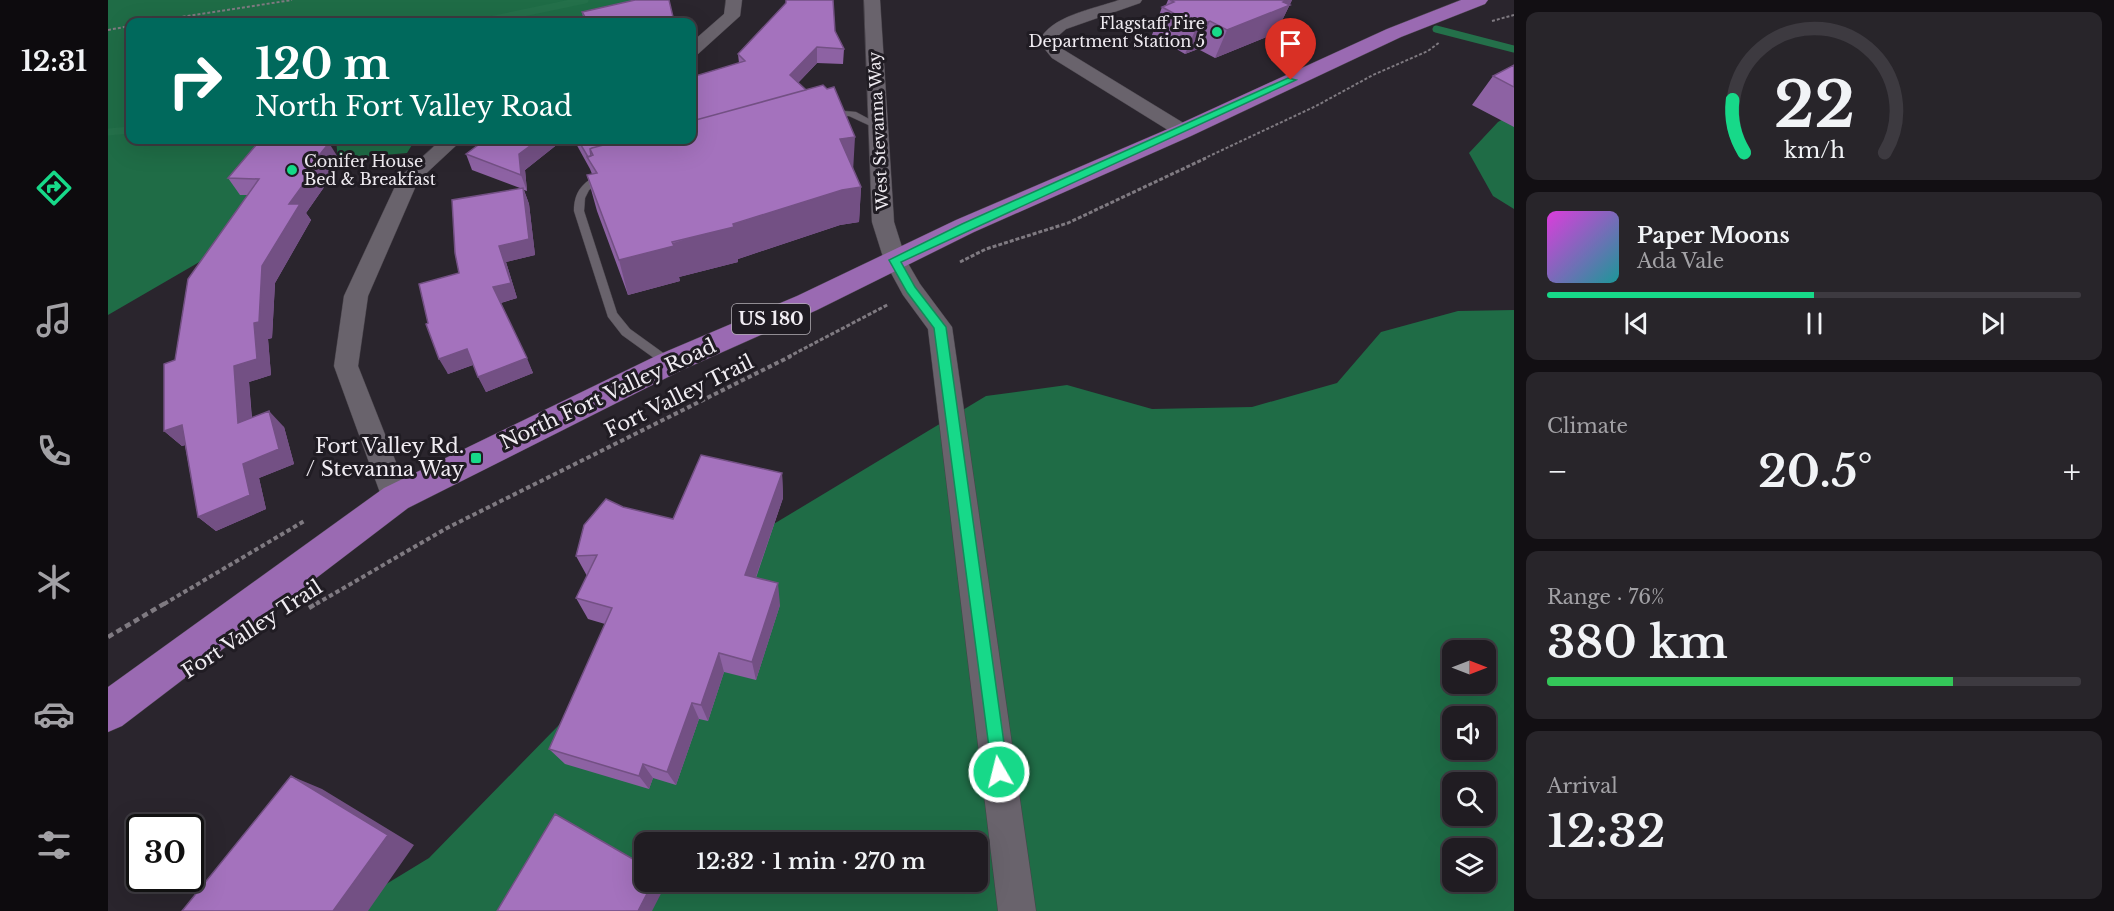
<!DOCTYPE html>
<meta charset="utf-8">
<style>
:root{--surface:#201c22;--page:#28252a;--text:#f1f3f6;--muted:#a2a1a5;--line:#3d3a40;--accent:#17d989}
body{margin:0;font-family:"Libre Baskerville",serif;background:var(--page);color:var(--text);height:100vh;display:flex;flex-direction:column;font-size:22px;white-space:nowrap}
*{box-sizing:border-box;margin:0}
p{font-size:20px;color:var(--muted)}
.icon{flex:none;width:33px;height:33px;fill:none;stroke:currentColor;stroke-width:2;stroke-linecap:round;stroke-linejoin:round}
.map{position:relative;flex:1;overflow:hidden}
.drawer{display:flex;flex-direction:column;gap:12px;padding:12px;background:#120f13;width:600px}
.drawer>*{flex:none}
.banner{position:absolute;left:18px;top:18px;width:570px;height:126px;border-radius:12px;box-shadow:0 6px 24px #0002,0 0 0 2px var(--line);background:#00695c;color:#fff;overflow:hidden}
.needle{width:39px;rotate:90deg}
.controls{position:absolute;left:1334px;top:640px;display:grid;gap:12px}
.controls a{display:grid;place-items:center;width:54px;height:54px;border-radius:12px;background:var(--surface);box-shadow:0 6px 24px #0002,0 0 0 2px var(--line);font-size:30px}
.speed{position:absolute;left:18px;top:814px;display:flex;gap:12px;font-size:30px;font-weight:700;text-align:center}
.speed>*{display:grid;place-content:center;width:78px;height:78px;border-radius:50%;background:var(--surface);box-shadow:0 6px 24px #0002,0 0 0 2px var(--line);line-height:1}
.speed .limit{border:3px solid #111;border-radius:9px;background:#fff;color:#111}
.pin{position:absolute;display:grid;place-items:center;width:51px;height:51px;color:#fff;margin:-62px -26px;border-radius:50% 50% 50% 0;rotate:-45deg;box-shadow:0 0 6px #0007}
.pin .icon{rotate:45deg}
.me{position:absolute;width:66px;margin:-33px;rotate:352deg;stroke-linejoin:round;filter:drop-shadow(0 0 4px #0008)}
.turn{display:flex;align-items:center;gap:21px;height:126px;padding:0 30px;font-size:27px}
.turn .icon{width:78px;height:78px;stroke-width:2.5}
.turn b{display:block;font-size:42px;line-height:51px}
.big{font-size:45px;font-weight:600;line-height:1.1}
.drawer .tile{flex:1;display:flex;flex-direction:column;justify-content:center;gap:9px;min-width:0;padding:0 21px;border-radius:12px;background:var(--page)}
.drawer .dial{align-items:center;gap:0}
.dial svg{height:156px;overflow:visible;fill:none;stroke:var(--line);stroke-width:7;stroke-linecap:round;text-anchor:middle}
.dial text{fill:var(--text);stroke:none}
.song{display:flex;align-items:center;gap:18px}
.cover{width:72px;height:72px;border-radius:9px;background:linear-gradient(135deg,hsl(300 70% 55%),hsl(180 70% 35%))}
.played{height:6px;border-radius:3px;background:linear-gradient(90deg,var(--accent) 50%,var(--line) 50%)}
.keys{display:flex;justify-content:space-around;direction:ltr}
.heat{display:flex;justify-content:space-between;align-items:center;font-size:33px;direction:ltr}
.charge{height:9px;border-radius:4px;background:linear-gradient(90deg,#34c759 76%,var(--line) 0)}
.trip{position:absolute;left:526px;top:832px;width:354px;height:60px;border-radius:12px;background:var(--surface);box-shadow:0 6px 24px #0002,0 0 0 2px var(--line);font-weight:600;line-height:60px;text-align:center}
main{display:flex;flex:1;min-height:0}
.tab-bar{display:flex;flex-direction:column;width:108px;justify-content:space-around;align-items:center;background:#0d0b0e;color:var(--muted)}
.tab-bar .icon{width:42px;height:42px}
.tab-bar .current{color:var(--accent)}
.tab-bar b{font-size:27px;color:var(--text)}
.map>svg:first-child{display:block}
.forest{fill:#1f6c46;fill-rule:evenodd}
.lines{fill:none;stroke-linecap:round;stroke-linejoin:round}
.stream{stroke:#24704a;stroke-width:7}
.lane-casing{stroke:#48434a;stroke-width:1}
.street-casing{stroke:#48434a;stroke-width:1}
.primary-casing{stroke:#48434a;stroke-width:1}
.path-far3{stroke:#7f7a81;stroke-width:2;stroke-dasharray:3 2;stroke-linecap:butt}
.path-far2{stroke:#7f7a81;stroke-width:3;stroke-dasharray:4 2;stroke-linecap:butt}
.path-far1{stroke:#7f7a81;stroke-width:4;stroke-dasharray:4.5 3;stroke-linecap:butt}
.path{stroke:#7f7a81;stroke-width:4.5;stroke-dasharray:6 4;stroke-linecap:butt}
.lane{fill:#69636c;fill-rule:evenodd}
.street{fill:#69636c;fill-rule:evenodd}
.primary{fill:#9a6ab2;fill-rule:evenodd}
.wall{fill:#8d62a3}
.shaded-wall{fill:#735084}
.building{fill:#a472bd;stroke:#735084;stroke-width:1.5}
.route{fill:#17d989;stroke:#0f8d59;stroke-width:1.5}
.poi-dot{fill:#17d989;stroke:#201c23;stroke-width:2}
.labels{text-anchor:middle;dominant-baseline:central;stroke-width:6;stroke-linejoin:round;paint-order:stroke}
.far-poi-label{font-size:16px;fill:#f0ecf2;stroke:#201c23;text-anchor:end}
.far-street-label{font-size:16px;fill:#f0ecf2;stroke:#201c23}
.shield{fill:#201c23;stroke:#b2aeb4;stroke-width:1.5}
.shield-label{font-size:18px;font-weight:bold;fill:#f0ecf2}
.street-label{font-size:20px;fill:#f0ecf2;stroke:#201c23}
.poi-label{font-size:20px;fill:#f0ecf2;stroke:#201c23;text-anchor:end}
</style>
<main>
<nav class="tab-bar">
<b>12:31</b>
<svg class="icon current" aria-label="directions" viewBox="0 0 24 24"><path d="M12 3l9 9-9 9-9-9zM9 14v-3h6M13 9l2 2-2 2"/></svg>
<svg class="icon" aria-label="music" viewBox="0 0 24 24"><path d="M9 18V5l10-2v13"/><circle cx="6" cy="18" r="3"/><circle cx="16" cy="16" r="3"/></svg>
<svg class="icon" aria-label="phone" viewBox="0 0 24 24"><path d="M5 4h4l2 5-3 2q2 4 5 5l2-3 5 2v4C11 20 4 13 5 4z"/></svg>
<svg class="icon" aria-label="climate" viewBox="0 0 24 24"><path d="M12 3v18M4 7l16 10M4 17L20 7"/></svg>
<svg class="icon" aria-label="car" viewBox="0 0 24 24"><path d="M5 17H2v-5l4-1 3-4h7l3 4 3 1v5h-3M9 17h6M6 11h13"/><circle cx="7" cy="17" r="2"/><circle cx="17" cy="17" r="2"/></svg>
<svg class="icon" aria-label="filters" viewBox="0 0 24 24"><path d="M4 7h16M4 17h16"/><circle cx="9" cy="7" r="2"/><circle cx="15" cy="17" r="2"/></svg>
</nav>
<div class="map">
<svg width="1406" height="911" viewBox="0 0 1406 911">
<rect width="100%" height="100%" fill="#2a252d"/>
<path class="forest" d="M0,0H547L501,22H22V140H149L137,168L149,193L131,239L0,315Z
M1406,113V209L1385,196L1361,153L1390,122Z
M228,140H307L299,153L230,159Z
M1406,310V911H234L321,858L621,551L878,396L959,385L1044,409L1144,407L1229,383L1273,332L1350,311ZM1344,651H1377V684H1344ZM1344,717H1377V750H1344ZM1344,783H1377V816H1344ZM537,843H870V882H537ZM1344,849H1377V882H1344Z"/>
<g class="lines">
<path class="stream" d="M372,22L477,0
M1328,29L1406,49
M0,132L22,130"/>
<defs>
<path id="lane" d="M725,110L748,112L774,126L769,129L741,116L718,117L713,114Z
M497,173L502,176L481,190L477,198L476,211L509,313L522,329L565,360L567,363L565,366H557L514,335L500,317L466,211C466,190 477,179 497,173Z"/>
<path id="street" d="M618,0H634L632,16L590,54L584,55V42L616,14Z
M756,0H772L786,222L798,260L812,284L844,327L928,911H890L820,329L795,295L776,260L764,222Z
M1011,0H1034L1032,3L958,29L950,36L948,41L956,50L1082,127L1085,131L1082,135H1068L944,58L931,42C941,16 986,9 1011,0Z
M333,140H354L310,181L260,296L250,366L302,498L298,506L288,510L278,506L274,498L226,366L236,296L291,178Z"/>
<path id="primary" d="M1353,0H1380L1377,4L1293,37L1083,136L866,232L709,310L572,371L300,508L14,726L0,732V687L276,488L550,355L689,296L848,220L1067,126L1279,29Z"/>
</defs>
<use href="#lane" class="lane-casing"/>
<use href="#street" class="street-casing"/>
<use href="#primary" class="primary-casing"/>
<path class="path-far3" d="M1384,21L1406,15
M40,22L184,0
M0,30L22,26
M1095,159L1208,106L1265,75L1320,51L1332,42"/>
<path class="path-far2" d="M852,262L878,249L960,223L1098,158
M680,357L781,304"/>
<path class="path-far1" d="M56,604L198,520
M208,604L339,528L683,356"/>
<path class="path" d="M201,608L211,602
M0,637L59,602"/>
<use href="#lane" class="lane"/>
<use href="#street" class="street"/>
<use href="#primary" class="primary"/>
</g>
<path class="wall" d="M1060,0H1184L1168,33L1107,58L1090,49L1077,54L1044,35L1054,7L1058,5Z
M474,12L566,22H476Z
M727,31L736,49L735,64L709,63L690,83L745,169L753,187L751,222L732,225L630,259V262L571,277L572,281L520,295L489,211L479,175L484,174L482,169L466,140H584L631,63L630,54Z
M1406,65V127L1364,105L1385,76Z
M451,143L417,170L419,191L416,190L421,204L427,255L398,262L409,298L393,303L425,373L378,392L365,365L340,374L320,323L351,273L412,188L364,170L358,154Z
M231,159L219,176L221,180L198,213L203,220L167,283L164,338L160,339L163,375L141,382L144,418L176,427L186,464L151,478L158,509L108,531L90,517L77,445L74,446L56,431L67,360L140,195H132L120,178Z
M674,473L675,498L648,578L672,605L648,680L616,672L600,721L591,719L568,785L545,778L541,789L457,764L441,749L497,624L480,619L468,598L479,576L468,556L565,519Z"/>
<path class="shaded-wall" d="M1179,0H1184L1168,33L1107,58L1119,30Z
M565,17L566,22H540Z
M1102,21L1090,49L1077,54L1089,26Z
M709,47V63L682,91V75Z
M747,137L745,172L732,139Z
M430,140H450L451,143L417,170L419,191L413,175L411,154Z
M221,143L231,159L219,176L221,180L198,213L203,220L167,283L164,338L160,339L163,375L141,382L145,439L130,423L126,366L146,323L154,266L181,204L205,163Z
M753,187L751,222L732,225L630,259V262L571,277L572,281L520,295L511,260L734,190Z
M415,188L421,204L427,255L398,262L409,298L392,303L385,287L391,246Z
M359,349L367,364L340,374L331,359Z
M419,358L425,373L378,392L370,377Z
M161,411L176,427L186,464L151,478L158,509L108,531L90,517Z
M74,425L91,441L74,446L56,431Z
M674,473L675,498L641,597L637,575Z
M670,583L672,605L648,680L644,662Z
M611,653L616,672L600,721L593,705Z
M584,703L591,719L568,785L559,772Z
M535,764L545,778L541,789L531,776Z
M183,776L214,789L306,845L260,911H225Z
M545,882H559L544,911H530Z"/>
<path class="building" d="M527,0H561L565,17L540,22H480L474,12Z
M678,0H725L727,31L736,49L709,47L682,75L698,90L584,121V77L637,61L630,54L678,3Z
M1062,0H1179L1175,2L1182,5L1119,30L1102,21L1089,26L1054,7L1066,2Z
M403,19L404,22H386Z
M1406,65V87L1385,76Z
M715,85L719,89L726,87L747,137L732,139L753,187L734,190L625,224L626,227L564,242L566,246L511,260L479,175L489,173L479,157L485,155L482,149L484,148L514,140H584V121Z
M377,140H430L411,154L413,175L358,154Z
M470,140H514L484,148L482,149L483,156L480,157Z
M164,141L221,143L205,163H211L181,204H192L154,266L151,322L146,323L149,359L126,366L130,423L161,411L171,449L135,464L142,495L90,517L74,425L56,431V364L67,360L80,279L151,179L120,178L149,144H161Z
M415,188L421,239L391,246L403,283L385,287L419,358L370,377L359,349L331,359L318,324L320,323L311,284L351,273L347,253L344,200Z
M593,455L674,473L637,575L670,583L644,662L611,653L593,705L584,703L559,772L535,764L531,776L441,749L504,608L468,598L489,555L468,556L476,525L498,499L515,507L565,519Z
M183,776L280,835L225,911H74Z
M447,814L537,866V882H545L530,911H389Z"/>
<path class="route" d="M1180,78L1188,80L793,262L807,287L838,327L900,772L897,778L891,781L885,778L826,328L799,292L781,260L854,224Z"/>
<g class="poi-dot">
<circle cx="1109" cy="32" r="6"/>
<circle cx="184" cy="170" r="6"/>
<rect x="362" y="452" width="12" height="12" rx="3"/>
</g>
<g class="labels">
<g class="far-poi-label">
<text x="1097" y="23">Flagstaff Fire<tspan x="1097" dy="18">Department Station 5</tspan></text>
<text x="196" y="161" text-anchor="start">Conifer House<tspan x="196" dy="18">Bed &amp; Breakfast</tspan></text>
</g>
<g class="far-street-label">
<text transform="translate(770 131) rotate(-93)">West Stevanna Way</text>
</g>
<rect class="shield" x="624" y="304" width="78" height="30" rx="4.5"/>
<g class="shield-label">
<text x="663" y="319">US 180</text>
</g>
<g class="street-label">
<text transform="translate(500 394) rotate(-25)">North Fort Valley Road</text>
<text transform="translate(571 396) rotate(-26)">Fort Valley Trail</text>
<text transform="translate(144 629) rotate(-33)">Fort Valley Trail</text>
</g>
<g class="poi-label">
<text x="356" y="446">Fort Valley Rd.<tspan x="356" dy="23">/ Stevanna Way</tspan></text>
</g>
</g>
</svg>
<div class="controls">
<a><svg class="needle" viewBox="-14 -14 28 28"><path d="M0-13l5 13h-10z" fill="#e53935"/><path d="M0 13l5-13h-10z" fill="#a2a1a5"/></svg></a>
<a><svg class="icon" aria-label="sound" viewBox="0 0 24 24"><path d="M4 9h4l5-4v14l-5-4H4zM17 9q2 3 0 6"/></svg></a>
<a><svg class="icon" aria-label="search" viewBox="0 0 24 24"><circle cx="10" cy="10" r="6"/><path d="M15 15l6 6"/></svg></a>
<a><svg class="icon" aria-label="layers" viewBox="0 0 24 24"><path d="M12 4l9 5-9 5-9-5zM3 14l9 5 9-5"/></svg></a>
</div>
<div class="speed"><div class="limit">30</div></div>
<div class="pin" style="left:1183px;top:80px;background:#d93025"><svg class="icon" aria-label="arrive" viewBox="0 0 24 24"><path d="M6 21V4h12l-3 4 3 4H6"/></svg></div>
<svg class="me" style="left:891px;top:772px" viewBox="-20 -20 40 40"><circle r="17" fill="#17d989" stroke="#fff" stroke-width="3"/><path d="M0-11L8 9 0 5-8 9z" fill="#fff"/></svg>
<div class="trip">12:32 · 1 min · 270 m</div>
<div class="banner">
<div class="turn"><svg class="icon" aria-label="right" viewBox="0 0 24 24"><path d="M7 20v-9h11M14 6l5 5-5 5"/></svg><div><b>120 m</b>North Fort Valley Road</div></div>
</div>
</div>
<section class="drawer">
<div class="tile dial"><svg viewBox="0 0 100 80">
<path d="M14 69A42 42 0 1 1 86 69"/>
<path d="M14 69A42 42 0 0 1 8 42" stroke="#17d989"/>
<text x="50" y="56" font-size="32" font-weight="700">22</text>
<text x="50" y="72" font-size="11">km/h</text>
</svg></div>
<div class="tile">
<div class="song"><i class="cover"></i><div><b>Paper Moons</b><p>Ada Vale</p></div></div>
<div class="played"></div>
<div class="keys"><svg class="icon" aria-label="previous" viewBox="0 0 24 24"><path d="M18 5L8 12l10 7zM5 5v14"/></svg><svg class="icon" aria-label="pause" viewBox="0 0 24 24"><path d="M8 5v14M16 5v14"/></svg><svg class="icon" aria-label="next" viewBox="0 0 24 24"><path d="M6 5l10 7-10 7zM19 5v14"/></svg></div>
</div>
<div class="tile"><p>Climate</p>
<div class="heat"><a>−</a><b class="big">20.5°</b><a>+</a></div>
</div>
<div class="tile"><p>Range · 76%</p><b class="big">380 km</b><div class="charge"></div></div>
<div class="tile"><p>Arrival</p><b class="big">12:32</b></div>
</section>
</main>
